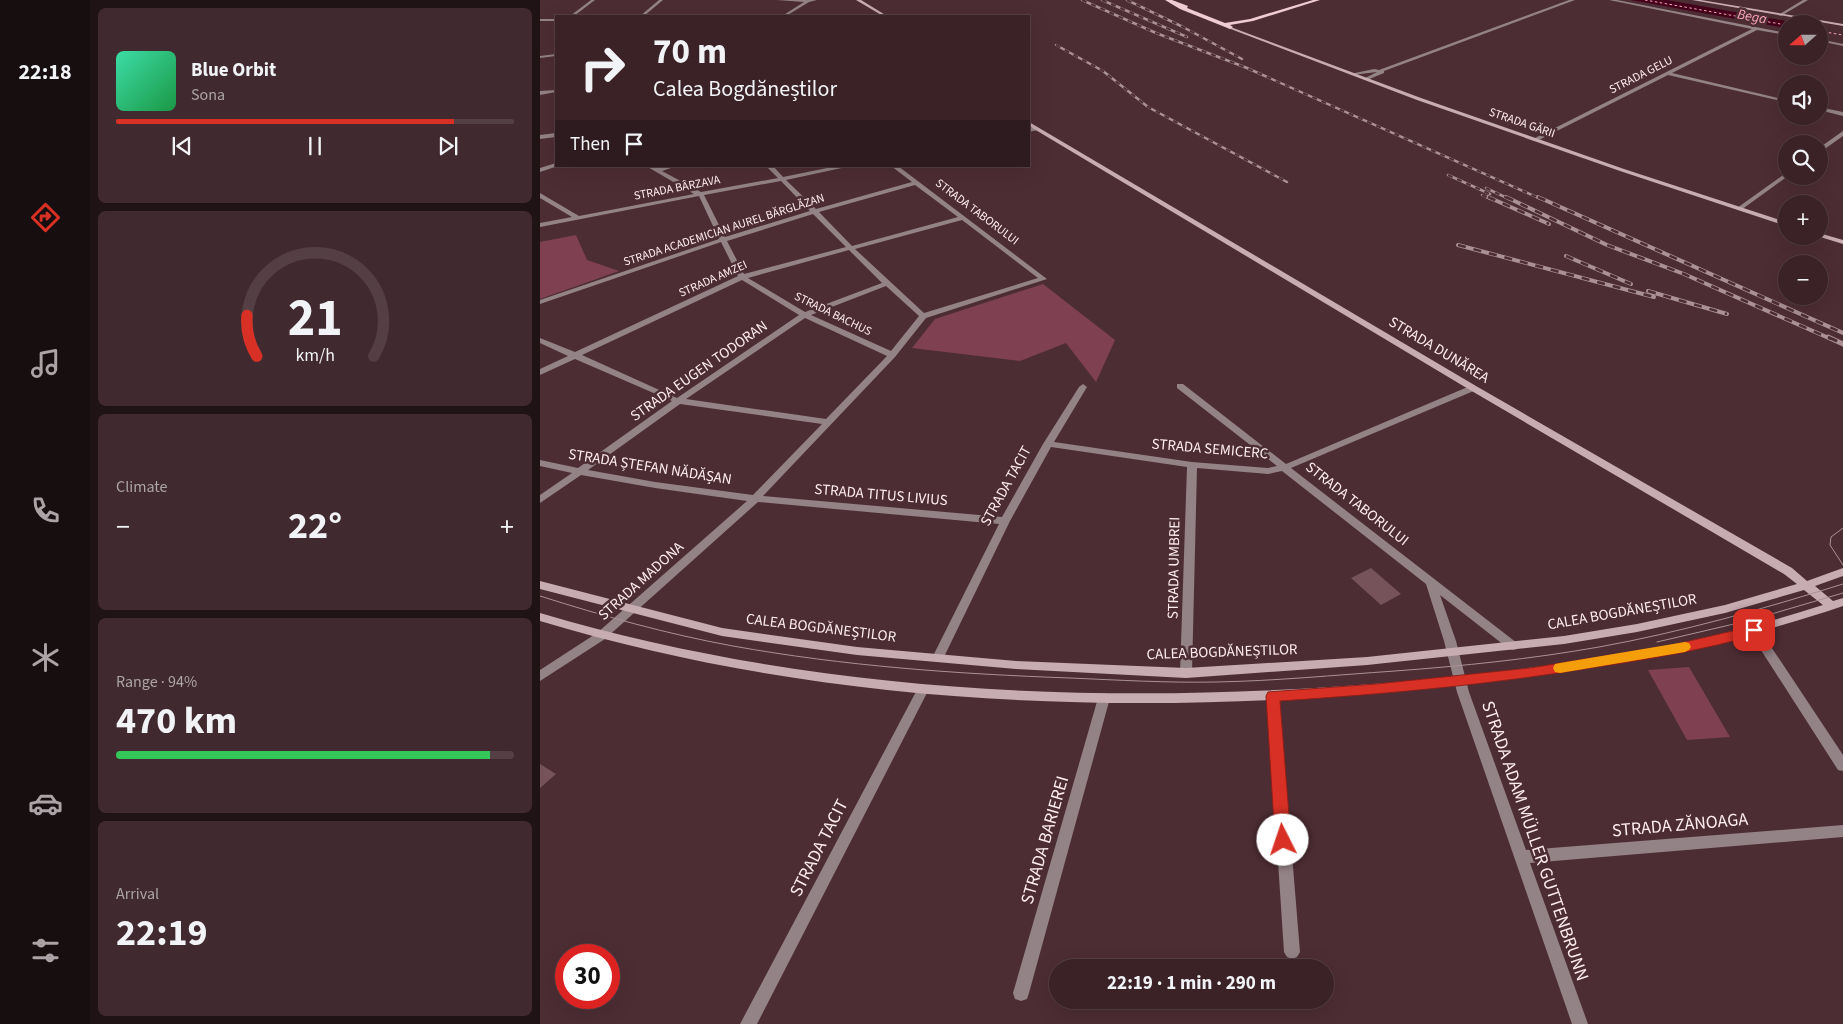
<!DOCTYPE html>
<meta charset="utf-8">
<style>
:root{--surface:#3a2227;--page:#412a2f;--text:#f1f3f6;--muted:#aba4a7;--line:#543f44;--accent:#d93025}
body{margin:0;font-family:"Source Sans 3",sans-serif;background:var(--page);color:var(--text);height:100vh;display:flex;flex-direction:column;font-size:19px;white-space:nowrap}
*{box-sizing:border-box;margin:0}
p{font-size:16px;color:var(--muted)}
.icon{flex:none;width:28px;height:28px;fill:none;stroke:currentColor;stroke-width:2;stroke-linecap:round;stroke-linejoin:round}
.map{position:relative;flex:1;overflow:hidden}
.drawer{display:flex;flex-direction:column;gap:8px;padding:8px;background:#201315;width:450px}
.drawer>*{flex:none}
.banner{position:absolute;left:15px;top:15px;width:475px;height:152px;border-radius:0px;box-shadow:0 5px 20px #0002,0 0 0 1px var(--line);background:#3a2227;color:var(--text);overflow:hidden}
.needle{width:32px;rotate:249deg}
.fabs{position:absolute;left:1238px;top:15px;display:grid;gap:10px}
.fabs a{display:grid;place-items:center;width:50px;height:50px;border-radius:50%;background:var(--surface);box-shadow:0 5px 20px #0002,0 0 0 1px var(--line);font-size:25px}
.speed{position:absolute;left:15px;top:944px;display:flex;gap:10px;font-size:25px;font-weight:700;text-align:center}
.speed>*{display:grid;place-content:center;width:65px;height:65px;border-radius:50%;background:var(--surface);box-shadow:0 5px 20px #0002,0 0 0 1px var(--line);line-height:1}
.speed .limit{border:8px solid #d22;background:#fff;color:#111}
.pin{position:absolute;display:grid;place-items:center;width:42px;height:42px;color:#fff;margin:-21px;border-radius:10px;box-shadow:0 2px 8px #0006}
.me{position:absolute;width:55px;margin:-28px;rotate:356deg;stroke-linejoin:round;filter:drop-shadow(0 0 4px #0008)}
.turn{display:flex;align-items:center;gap:18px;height:105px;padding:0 15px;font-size:22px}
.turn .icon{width:65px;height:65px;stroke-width:2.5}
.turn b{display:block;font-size:35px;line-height:42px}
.then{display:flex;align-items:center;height:48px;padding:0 15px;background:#0003;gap:10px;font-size:19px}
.big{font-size:38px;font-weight:700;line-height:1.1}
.drawer .card{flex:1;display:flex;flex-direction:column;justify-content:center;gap:8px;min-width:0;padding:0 18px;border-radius:8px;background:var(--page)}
.drawer .dial{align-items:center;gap:0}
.dial svg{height:130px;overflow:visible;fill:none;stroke:var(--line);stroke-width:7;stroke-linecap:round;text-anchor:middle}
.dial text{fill:var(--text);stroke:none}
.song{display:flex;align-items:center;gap:15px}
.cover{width:60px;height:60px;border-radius:8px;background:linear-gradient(135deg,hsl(160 70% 55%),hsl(140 70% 35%))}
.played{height:5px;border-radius:2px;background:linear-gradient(90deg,var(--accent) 85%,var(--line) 85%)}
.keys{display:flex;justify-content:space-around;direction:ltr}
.heat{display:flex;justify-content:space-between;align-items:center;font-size:28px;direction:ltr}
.charge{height:8px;border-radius:4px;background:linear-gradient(90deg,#34c759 94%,var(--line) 0)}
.trip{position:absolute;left:509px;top:959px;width:285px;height:50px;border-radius:25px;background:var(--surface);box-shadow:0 5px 20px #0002,0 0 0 1px var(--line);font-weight:700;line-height:50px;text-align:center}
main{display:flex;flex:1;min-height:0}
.tab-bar{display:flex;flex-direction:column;width:90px;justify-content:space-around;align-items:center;background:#170e10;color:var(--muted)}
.tab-bar .icon{width:35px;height:35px}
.tab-bar .current{color:var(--accent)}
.tab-bar b{font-size:22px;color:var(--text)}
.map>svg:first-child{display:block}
.green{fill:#7f4151}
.water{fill:#44001a}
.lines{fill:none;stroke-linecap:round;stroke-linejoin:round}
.ferry{stroke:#fea5ba;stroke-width:1;stroke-dasharray:2.5 2.5;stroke-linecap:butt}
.building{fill:#76535a}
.street{fill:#938286;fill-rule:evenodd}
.secondary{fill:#c7acb1;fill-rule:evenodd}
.primary{fill:#efccd3;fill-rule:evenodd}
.tram{stroke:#a99196;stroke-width:1}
.rail-far2-casing{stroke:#a99196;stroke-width:2.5}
.rail-far1-casing{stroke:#a99196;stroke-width:4}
.rail-casing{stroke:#a99196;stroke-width:5}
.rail-far2{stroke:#4d2d34;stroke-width:2;stroke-dasharray:5;stroke-linecap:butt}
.rail-far1{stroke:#4d2d34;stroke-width:2.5;stroke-dasharray:8;stroke-linecap:butt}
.rail{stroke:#4d2d34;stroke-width:3;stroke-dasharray:10;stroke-linecap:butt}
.route{fill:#d93025;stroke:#8d1f18}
.slow{fill:#f59e0b}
.labels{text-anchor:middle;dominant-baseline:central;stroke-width:5;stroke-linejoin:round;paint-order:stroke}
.far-street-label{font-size:12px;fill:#feedf0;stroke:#4d2d34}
.far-water-label{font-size:14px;font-style:italic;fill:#fea5ba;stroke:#4d2d34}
.street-label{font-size:15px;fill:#feedf0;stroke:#4d2d34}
.near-street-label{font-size:18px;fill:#feedf0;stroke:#4d2d34}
</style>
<main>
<nav class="tab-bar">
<b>22:18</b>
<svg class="icon current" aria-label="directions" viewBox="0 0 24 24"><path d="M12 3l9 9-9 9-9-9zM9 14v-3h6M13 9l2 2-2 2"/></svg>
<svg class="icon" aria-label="music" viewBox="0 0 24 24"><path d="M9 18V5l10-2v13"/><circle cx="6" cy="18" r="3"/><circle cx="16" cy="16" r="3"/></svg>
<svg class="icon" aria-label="phone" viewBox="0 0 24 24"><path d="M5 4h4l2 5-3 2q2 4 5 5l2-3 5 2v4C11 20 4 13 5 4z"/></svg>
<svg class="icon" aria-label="climate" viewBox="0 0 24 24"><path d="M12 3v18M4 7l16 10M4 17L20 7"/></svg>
<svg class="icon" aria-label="car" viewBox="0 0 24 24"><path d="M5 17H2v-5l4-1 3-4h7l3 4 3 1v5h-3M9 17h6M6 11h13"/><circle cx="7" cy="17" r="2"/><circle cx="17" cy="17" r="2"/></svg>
<svg class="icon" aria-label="filters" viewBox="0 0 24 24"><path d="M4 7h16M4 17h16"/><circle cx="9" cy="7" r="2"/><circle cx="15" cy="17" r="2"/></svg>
</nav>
<section class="drawer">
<div class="card">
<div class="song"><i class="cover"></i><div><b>Blue Orbit</b><p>Sona</p></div></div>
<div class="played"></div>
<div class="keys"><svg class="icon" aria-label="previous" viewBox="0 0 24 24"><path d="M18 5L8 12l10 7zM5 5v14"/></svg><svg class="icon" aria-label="pause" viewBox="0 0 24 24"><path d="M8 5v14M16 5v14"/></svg><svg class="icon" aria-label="next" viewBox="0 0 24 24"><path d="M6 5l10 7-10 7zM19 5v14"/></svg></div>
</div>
<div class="card dial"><svg viewBox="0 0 100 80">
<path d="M14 69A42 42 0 1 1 86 69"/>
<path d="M14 69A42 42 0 0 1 8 44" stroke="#d93025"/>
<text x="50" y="56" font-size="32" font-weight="700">21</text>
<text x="50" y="72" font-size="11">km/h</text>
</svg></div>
<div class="card"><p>Climate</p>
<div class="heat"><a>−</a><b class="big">22°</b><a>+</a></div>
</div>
<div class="card"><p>Range · 94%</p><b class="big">470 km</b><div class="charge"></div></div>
<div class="card"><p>Arrival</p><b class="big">22:19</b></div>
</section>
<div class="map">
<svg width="1303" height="1024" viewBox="0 0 1303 1024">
<rect width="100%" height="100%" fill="#4d2d34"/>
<path class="green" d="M36,235L47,260L79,271L0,299V242Z
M503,284L575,340L556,382L526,343L480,361L372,348L395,319Z
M1149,667L1190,737L1147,740L1108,670Z"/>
<path class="water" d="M1091,0H1127L1263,24H1246V28Z"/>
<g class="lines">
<path class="ferry" d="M1105,0L1246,25
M1279,31L1303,35"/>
</g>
<path class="building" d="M831,568L861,594L841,605L811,578Z
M0,764L16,774L0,788Z"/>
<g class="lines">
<path class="street" d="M51,0H55L34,16H30Z
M119,0H123L104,16H100Z
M237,0H277L269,2L246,16H242L264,2Z
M1029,0H1035L844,71V73L827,80L823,79L837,72L812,75L810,74L834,69L839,70Z
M1069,0H1077L1246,33V35L1217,30L1132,73L1246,100V102L1128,75L997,141H993V139L1212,29Z
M1263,0H1268L1241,16L1238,15Z
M0,19H16V21H0Z
M1279,39L1303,44V46L1279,41Z
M16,54V56L0,58V56Z
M16,90V92L0,95V91Z
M1279,107L1303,112V116L1279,110Z
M496,127L499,129L498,130L489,132V128Z
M1303,131V136L1279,153V148Z
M16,133V137L0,139V135Z
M16,163V166H18L0,172V168Z
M106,166L117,168L137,166L122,171L161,192L238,178L226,166H233L243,177L297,166H311L246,180L276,209L372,182L351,166H358L507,279L386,318L355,357L223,496L462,517L503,444L539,387L543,384L547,387L514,442L652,462L728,468L737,466L637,388V384H643L746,464L930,386H936V390L751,468L977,643L979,646L977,649L973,650L969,649L900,595L916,641L929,692L986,850L1303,825V837L990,863L1048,1024H1032L917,692L904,641L886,584L742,471L728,474L657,468L652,673L650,676L646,678L642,676L640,673L647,467L511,447L470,521L402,661L398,662L394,661L392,658L459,524L218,502L65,639L0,681V670L57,633L207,501L115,488L41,475L0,503V495L32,473L0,466V460L38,468L132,401L35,359L0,375V369L28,356L0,343V338L35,352L198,276L181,242L0,304V300L179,239L159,196L0,227V223L32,217L0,198V193L39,216L154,194ZM241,181L270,211L185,237L164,195ZM375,185L418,217L312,246L279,212ZM273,214L306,247L204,274L187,241ZM422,220L498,278L384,313L315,249ZM309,250L342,283L265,312L208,278ZM202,280L259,315L137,398L42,355ZM346,286L379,316L351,351L271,315ZM265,318L347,356L286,419L146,399ZM140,404L282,424L213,495L115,482L48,470Z
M1246,173V176H1248L1201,210H1197V208Z
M1214,626L1218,627L1303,755V771L1298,770L1210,633L1208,630L1210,627Z
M383,684L387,686L389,689L217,1024H200L379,686Z
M733,691L737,693L739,696L760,952L757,957L752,959L747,957L744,952L727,696L729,693Z
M564,693L568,695L570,698L489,993L487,999L481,1001L475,999L473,993L558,698L560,695Z"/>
<path class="secondary" d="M316,0H321L347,16H343Z
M1152,0H1161L1303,24V26Z
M688,26L881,98L1084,169L1246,222V226L1080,171L877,100L688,28Z
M489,122L936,386L1252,568L1267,581L1303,568V576L1275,586L1293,601L1303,598V606C1162,654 1022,676 874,690C583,717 282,706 0,621V613C284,697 586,707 880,680C1016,667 1152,648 1283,605L1264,590L1185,613L1097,632L1024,644L827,665L646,678L476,669L317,655L182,636L0,589V581L182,628L317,647L476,661L646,668L827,657L1024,636L1097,624L1185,605L1257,584L1244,574L930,390L489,126Z
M1279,233L1303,240V244L1277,236H1279Z"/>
<path class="primary" d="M625,0H632L648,6L647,8L685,23L710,19L773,0H780L713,21L690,25L693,27L690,29L640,9Z"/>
<path class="tram" d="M1303,528L1291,537L1290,545L1303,565
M0,596C63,616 127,634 193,646C304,666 417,674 530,678C578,680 627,683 676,682C735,681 795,675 855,671C923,666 991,659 1059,647C1142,632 1223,609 1303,584
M1117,642L1211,620L1303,593"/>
<defs>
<path id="rail-far2" d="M542,0L616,33L707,68L1001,199
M562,0L647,37
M587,0L643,27L702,59
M516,45L563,71L608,107L747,182
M908,175L950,194
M946,188L969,199
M942,195L950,199"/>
<path id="rail-far1" d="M948,197L1009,224
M966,197L1067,245L1144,274L1291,339
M998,197L1303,333
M918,245L1114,297
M1026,256L1091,284
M1108,291L1187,314"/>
<path id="rail" d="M1288,337L1303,344"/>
</defs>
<use href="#rail-far2" class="rail-far2-casing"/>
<use href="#rail-far1" class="rail-far1-casing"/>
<use href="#rail" class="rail-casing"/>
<use href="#rail-far2" class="rail-far2"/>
<use href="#rail-far1" class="rail-far1"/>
<use href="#rail" class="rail"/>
</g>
<path class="route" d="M1214,626L1219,627L1220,630L1219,634C1168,649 1115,658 1063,666C956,684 848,694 740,701L751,840L749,845L743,847L738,845L735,840L726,696L728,692L836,684L990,668L1132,645Z"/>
<path class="slow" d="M1145,642L1149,643L1151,647L1149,650L1145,652L1020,673L1015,672L1013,668L1015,664L1020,663Z"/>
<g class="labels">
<g class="far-street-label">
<text transform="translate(1101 75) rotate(-27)">STRADA GELU</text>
<text transform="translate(982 123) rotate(19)">STRADA GĂRII</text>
<text transform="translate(137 188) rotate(-11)">STRADA BÂRZAVA</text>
<text transform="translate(437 212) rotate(37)">STRADA TABORULUI</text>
<text transform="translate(184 230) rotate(-18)">STRADA ACADEMICIAN AUREL BĂRGLĂZAN</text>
<text transform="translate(173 279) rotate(-24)">STRADA AMZEI</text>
<text transform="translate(293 314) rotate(26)">STRADA BACHUS</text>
</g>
<g class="far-water-label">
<text transform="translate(1212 17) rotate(10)">Bega</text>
</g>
<g class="street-label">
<text transform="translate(899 350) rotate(31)">STRADA DUNĂREA</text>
<text transform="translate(159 371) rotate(-35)">STRADA EUGEN TODORAN</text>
<text transform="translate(670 449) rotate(5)">STRADA SEMICERC</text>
<text transform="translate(110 467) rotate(9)">STRADA ȘTEFAN NĂDĂȘAN</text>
<text transform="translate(466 486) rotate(-61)">STRADA TACIT</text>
<text transform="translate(341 495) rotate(5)">STRADA TITUS LIVIUS</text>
<text transform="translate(817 504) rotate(38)">STRADA TABORULUI</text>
<text transform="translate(634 568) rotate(-89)">STRADA UMBREI</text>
<text transform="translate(101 581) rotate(-42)">STRADA MADONA</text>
<text transform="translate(1082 612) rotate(-10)">CALEA BOGDĂNEȘTILOR</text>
<text transform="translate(281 628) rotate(7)">CALEA BOGDĂNEȘTILOR</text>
<text transform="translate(682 652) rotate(-2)">CALEA BOGDĂNEȘTILOR</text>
</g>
<g class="near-street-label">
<text transform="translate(1140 825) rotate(-5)">STRADA ZĂNOAGA</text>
<text transform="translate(505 840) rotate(-74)">STRADA BARIEREI</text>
<text transform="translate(995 841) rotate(71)">STRADA ADAM MÜLLER GUTTENBRUNN</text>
<text transform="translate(279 848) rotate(-63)">STRADA TACIT</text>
</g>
</g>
</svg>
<div class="fabs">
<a><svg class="needle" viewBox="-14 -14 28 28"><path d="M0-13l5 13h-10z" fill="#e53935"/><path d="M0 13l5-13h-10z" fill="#aba4a7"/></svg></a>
<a><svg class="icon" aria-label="sound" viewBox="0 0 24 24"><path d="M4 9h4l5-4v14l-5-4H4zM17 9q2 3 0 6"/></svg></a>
<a><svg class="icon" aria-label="search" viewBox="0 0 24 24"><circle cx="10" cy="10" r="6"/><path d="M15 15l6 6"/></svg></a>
<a>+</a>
<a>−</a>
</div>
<div class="speed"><div class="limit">30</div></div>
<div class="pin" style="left:1214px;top:630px;background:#d93025"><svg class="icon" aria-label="arrive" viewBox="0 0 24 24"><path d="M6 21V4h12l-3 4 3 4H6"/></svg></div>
<svg class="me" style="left:743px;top:840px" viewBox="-20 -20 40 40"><circle r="19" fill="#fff"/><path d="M0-13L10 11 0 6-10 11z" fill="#d93025"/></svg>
<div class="trip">22:19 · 1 min · 290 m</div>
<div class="banner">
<div class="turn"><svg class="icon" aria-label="right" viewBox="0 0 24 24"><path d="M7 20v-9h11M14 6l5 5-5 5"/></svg><div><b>70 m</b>Calea Bogdăneștilor</div></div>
<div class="then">Then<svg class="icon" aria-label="arrive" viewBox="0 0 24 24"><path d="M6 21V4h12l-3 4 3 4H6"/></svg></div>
</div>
</div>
</main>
